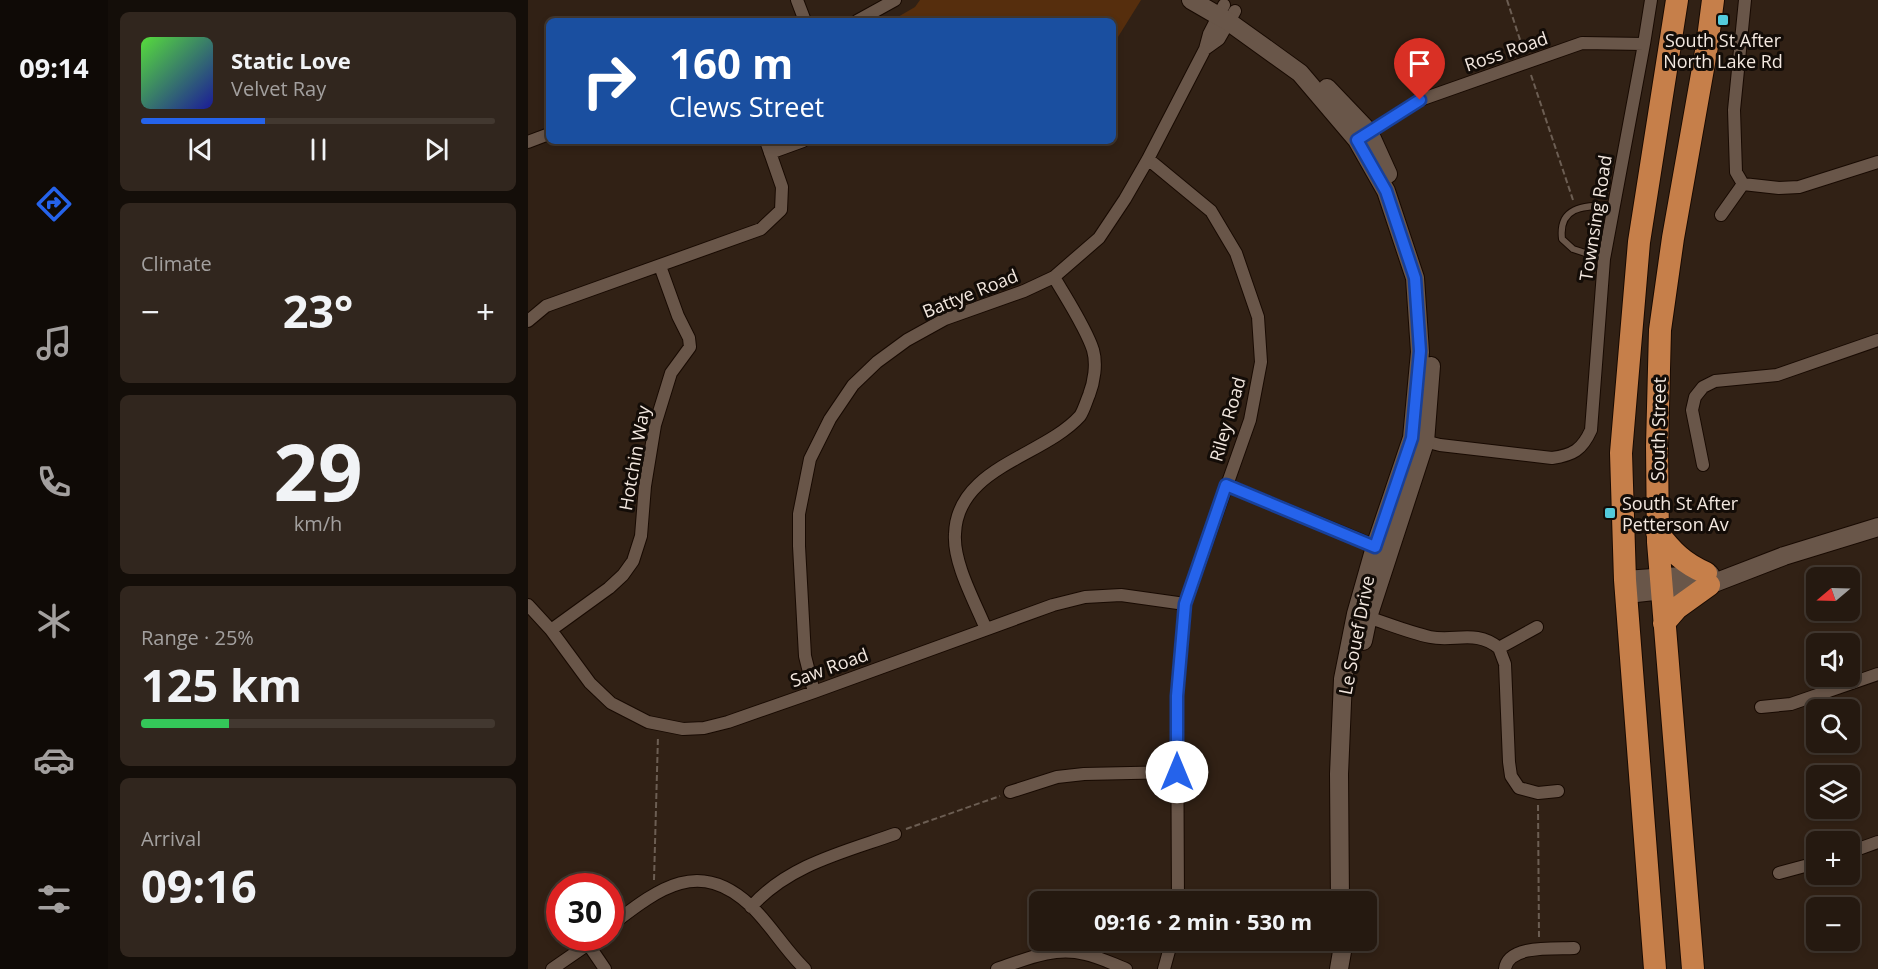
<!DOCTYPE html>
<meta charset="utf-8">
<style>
:root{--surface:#251910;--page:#31261e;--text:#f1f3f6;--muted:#a3a09f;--line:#423830;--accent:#2563eb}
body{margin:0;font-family:"Open Sans",sans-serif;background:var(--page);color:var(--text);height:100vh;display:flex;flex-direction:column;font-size:22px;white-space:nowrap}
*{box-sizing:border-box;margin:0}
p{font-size:20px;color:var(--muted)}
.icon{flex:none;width:33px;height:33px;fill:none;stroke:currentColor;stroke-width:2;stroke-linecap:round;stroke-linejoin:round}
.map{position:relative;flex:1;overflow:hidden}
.sheet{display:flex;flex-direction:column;gap:12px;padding:12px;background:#140e09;width:420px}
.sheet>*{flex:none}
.guide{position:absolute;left:18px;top:18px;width:570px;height:126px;border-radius:9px;box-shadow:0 3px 9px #0003,0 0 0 2px var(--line);background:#1a4fa0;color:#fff;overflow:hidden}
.needle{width:39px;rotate:251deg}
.controls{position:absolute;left:1278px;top:567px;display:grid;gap:12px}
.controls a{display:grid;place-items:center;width:54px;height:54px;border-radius:9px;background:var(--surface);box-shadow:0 3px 9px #0003,0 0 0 2px var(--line);font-size:30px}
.speed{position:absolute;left:18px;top:873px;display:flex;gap:12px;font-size:30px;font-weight:700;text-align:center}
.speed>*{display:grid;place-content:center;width:78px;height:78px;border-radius:50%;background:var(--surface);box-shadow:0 3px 9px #0003,0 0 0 2px var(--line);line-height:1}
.speed .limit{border:9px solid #d22;background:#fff;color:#111}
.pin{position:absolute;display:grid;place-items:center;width:51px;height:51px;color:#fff;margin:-62px -26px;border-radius:50% 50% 50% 0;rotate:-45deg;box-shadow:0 0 6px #0007}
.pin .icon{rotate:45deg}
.me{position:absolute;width:66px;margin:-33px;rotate:0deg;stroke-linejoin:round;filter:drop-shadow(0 0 4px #0008)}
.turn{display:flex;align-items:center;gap:21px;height:126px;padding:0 24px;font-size:27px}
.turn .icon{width:78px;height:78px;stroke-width:2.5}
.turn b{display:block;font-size:42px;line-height:51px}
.big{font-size:45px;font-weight:700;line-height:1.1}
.sheet .tile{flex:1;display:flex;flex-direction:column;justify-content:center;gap:9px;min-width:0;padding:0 21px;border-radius:9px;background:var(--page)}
.sheet .dial{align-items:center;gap:0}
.dial b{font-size:78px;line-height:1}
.song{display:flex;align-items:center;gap:18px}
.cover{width:72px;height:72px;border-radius:9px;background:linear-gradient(135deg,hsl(110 70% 55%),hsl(240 70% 35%))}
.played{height:6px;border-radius:3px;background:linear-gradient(90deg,var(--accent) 35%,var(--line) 35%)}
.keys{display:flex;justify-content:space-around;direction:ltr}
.heat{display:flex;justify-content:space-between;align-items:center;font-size:33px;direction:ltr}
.charge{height:9px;border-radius:4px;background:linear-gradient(90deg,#34c759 25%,var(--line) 0)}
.trip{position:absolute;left:501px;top:891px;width:348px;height:60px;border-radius:9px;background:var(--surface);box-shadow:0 3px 9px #0003,0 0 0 2px var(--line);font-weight:700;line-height:60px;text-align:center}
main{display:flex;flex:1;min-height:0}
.tab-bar{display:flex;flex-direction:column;width:108px;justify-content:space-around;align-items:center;background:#0f0a06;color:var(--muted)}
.tab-bar .icon{width:42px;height:42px}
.tab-bar .active{color:var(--accent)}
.tab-bar b{font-size:27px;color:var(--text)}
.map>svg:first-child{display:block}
.green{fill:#562e0d}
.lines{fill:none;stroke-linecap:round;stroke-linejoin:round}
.lane-casing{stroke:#180a02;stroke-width:8}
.street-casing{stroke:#180a02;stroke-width:14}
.secondary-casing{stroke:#180a02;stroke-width:20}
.highway-casing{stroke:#180a02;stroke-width:24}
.path{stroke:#6c5e53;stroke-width:2;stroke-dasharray:6 3;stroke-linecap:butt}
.lane{stroke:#695649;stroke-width:6}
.street{stroke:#695649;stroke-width:12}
.secondary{stroke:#695649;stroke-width:18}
.highway{stroke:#c67f4a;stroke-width:22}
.route-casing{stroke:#184099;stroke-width:15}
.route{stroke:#2563eb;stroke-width:10}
.poi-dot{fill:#53cbdc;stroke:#130c07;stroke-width:2}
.labels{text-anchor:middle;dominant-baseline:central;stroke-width:6;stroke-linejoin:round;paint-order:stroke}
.poi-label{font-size:18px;fill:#f3e8e0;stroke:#130c07}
.street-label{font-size:18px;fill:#f3e8e0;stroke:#130c07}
</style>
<main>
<nav class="tab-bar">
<b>09:14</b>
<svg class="icon active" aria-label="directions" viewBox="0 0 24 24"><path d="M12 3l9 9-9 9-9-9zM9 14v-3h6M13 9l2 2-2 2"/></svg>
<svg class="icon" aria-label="music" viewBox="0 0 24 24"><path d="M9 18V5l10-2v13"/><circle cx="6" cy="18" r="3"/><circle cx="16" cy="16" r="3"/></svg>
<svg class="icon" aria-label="phone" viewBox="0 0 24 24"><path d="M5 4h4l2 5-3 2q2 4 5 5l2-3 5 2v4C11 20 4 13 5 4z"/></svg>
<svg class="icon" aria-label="climate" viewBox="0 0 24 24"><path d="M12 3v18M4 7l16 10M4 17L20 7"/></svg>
<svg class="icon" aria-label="car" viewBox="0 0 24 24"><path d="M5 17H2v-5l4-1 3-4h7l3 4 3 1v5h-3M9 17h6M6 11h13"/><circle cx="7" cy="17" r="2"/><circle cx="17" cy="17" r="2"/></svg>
<svg class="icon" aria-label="filters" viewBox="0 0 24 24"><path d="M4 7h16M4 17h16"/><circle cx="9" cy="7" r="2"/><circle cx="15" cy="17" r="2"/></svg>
</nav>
<section class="sheet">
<div class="tile">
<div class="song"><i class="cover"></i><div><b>Static Love</b><p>Velvet Ray</p></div></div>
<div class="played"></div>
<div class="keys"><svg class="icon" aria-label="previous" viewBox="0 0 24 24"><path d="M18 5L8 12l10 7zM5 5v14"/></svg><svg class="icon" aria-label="pause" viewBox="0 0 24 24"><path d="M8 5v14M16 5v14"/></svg><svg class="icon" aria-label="next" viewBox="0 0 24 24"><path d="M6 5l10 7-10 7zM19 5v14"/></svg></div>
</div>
<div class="tile"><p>Climate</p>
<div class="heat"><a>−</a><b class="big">23°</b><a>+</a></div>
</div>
<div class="tile dial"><b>29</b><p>km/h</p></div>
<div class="tile"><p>Range · 25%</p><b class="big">125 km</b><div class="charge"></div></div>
<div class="tile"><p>Arrival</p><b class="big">09:16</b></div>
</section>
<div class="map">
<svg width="1350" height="969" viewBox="0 0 1350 969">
<rect width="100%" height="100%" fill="#312115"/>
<path class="green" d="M392,0H613L585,45V21H363L387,7Z"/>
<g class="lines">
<defs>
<path id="lane" d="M1076,259L1045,249L1034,239C1030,205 1058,206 1084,205"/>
<path id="street" d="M269,0L277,21
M1217,0L1206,110L1208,172L1215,184L1251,188L1271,187L1350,162
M329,21L367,0
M677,49L691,39L707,11
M835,136L892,100L1054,43L1116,44
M0,142L21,134
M242,153L275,141
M620,159L683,211L708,253L730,317L733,362L722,420L657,604L649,696L650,902
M1193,215L1215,184
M0,321L18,306L233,229L253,210L254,187L238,141
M892,440L912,445L1024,458C1045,455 1054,450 1063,430L1076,259L1116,44L1123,0
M1175,465L1164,410L1167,397L1175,387L1187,381L1249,375L1350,340
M698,485L852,548
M0,605L23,630L62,683L83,703L120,722L155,729L176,728L200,722L286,692L525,605L557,597L593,595L657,604
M833,615C856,622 879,632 902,637C927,642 948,629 971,648L1009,627
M458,629C447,602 425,563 427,534C429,467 515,457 552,416C556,410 558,402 561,395C566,382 569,364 565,350C558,328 538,298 526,277
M23,630L81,588L95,575L105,561L113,536L117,486L127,425L143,373L162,347L161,338L150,316L132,266
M971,648L977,664L981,762L983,776L991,788L1010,793L1030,791
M286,692L277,656L271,546V514L282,459L302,419L325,385L349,362L379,340L417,319L496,291L526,277L571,238L597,199L620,159L677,49L681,34L696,5
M1233,707L1263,704L1350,674
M482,792L529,777L556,774L649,772
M1322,852L1350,842
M1251,873L1288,863
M223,907C260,865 316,852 367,834
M82,926C129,890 170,856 223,906C243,925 257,950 277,969
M60,944L77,969
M24,969L69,938
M469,969C498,959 527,946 557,954C571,957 585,964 598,969
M636,969L644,940
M977,969C980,944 1028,949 1046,948"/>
<path id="secondary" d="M663,0L701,22L772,73L829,140L858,191L887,278L892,352L884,438L847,547L828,614L815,679L811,774L812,902
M799,88L841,132L860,174
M1097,580L1182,574
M1099,594L1181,585L1256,556L1350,527
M835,641L840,617L897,442L903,366
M811,969L816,940"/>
<path id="highway" d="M1129,532C1145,552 1155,563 1178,573
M1136,623L1149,608L1181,585
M1127,969L1097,580L1093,453L1111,242L1149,0
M1165,969L1130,542L1129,446L1132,330L1145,238L1179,46L1185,0"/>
</defs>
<use href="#lane" class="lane-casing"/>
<use href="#street" class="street-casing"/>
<use href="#secondary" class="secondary-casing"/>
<use href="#highway" class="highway-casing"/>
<path class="path" d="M979,0L996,52
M1003,75L1045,200
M1010,805L1011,938
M378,829L472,796
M126,880L130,736"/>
<use href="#lane" class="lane"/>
<use href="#street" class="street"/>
<use href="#secondary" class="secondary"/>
<use href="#highway" class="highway"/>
</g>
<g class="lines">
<defs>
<path id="route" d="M649,772V696L657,604L698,485L847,547L884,438L892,351L887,278L858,191L829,140L892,100"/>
</defs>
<use href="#route" class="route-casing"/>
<use href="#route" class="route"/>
</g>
<g class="poi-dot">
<rect x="1189" y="14" width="12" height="12" rx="3"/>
<rect x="1076" y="507" width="12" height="12" rx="3"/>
</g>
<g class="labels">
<g class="poi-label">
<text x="1195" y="40">South St After<tspan x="1195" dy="21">North Lake Rd</tspan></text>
<text x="1094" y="503" text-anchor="start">South St After<tspan x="1094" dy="21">Petterson Av</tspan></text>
</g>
<g class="street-label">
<text transform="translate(978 51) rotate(-19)">Ross Road</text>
<text transform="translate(1067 218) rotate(-81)">Townsing Road</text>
<text transform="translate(442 293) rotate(-22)">Battye Road</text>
<text transform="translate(699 419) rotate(-74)">Riley Road</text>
<text transform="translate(1130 429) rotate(-89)">South Street</text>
<text transform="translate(106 458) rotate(-80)">Hotchin Way</text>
<text transform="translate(828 635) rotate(-79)">Le Souef Drive</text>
<text transform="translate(301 667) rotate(-20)">Saw Road</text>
</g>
</g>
</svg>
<div class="controls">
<a><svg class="needle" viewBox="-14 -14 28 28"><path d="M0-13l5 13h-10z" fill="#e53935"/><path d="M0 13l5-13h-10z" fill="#a3a09f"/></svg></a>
<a><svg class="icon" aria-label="sound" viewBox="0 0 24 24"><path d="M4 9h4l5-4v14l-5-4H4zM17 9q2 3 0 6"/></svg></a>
<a><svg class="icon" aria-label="search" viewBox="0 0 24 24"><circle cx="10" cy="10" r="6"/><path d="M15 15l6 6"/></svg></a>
<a><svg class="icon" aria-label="layers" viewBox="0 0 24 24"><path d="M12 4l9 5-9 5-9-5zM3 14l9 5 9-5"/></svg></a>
<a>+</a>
<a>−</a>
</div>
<div class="speed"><div class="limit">30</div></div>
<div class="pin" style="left:892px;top:100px;background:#d93025"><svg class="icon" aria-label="arrive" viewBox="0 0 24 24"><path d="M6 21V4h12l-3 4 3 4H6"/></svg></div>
<svg class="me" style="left:649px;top:772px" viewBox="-20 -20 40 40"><circle r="19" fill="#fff"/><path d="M0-13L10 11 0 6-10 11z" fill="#2563eb"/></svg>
<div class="trip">09:16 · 2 min · 530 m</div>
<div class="guide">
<div class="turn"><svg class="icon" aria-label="right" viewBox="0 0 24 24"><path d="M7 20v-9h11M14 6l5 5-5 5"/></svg><div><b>160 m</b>Clews Street</div></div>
</div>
</div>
</main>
